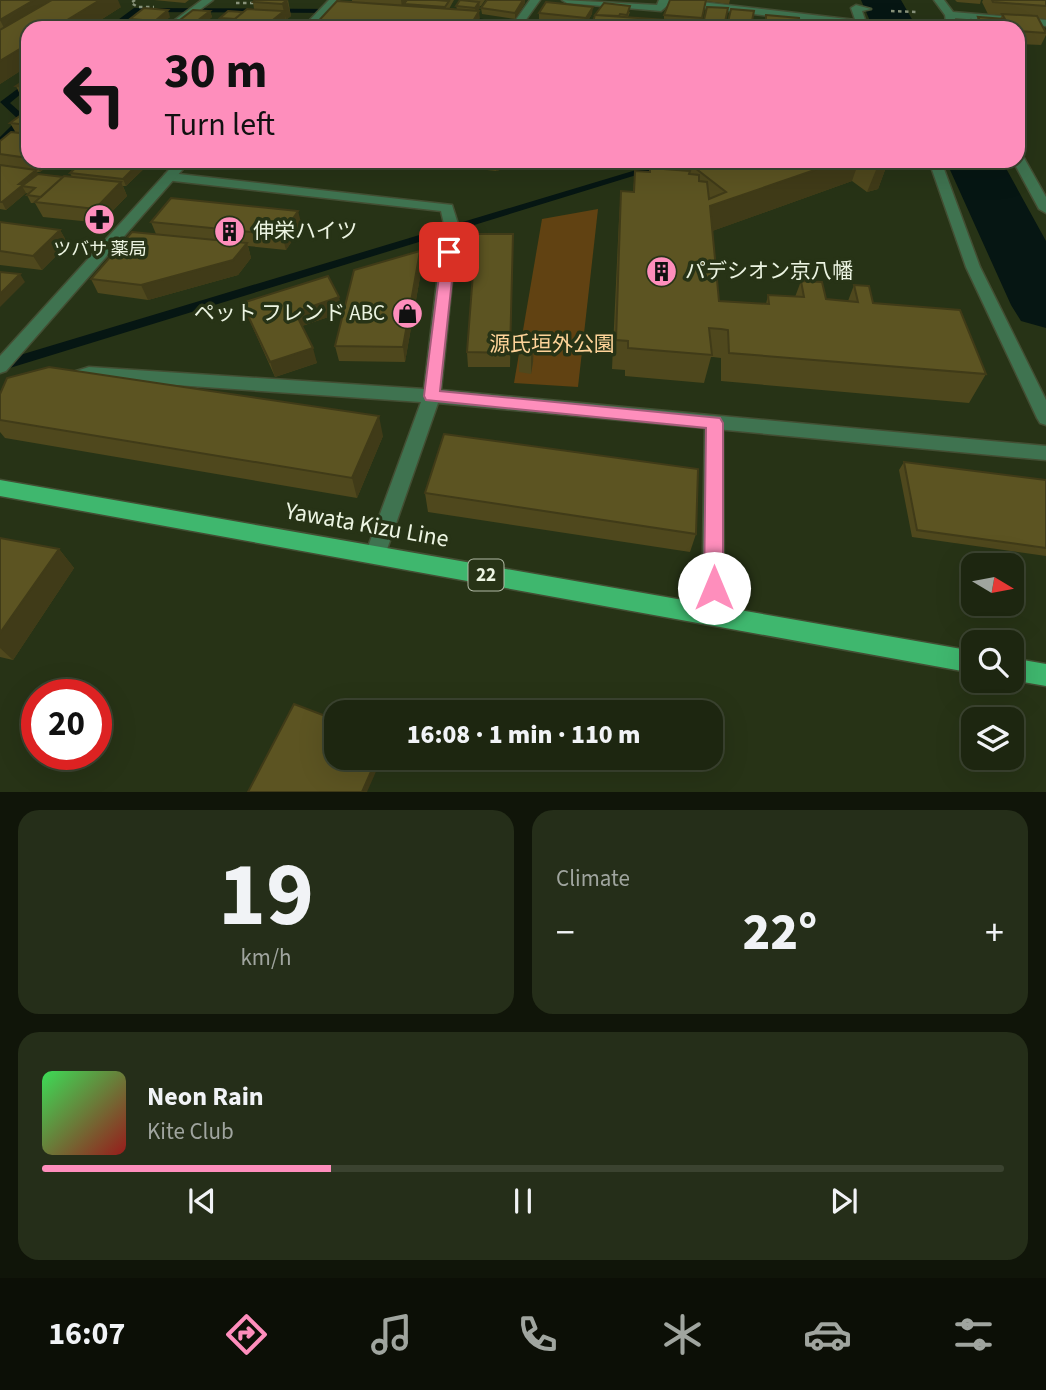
<!DOCTYPE html>
<meta charset="utf-8">
<style>
:root{--surface:#1d2610;--page:#252e19;--text:#f1f3f6;--muted:#a0a59f;--line:#3b4330;--accent:#fe8ebc}
body{margin:0;font-family:"Source Sans 3","Noto Sans JP",sans-serif;background:var(--page);color:var(--text);height:100vh;display:flex;flex-direction:column;font-size:26px;white-space:nowrap}
*{box-sizing:border-box;margin:0}
p{font-size:23px;color:var(--muted)}
.icon{flex:none;width:38px;height:38px;fill:none;stroke:currentColor;stroke-width:2;stroke-linecap:round;stroke-linejoin:round}
.map{position:relative;height:792px;overflow:hidden}
.details{display:flex;flex-direction:column;gap:18px;padding:18px;background:#101509;flex:1}
.details>*{flex:none}
.hud{position:absolute;left:21px;top:21px;width:1004px;height:147px;border-radius:21px;box-shadow:0 7px 28px #0002,0 0 0 2px var(--line);background:#fe8ebc;color:#111;overflow:hidden}
.needle{width:46px;rotate:100deg}
.tools{position:absolute;left:961px;top:553px;display:grid;gap:14px}
.tools a{display:grid;place-items:center;width:63px;height:63px;border-radius:14px;background:var(--surface);box-shadow:0 7px 28px #0002,0 0 0 2px var(--line);font-size:35px}
.speed{position:absolute;left:21px;top:679px;display:flex;gap:14px;font-size:35px;font-weight:700;text-align:center}
.speed>*{display:grid;place-content:center;width:91px;height:91px;border-radius:50%;background:var(--surface);box-shadow:0 7px 28px #0002,0 0 0 2px var(--line);line-height:1}
.speed .limit{border:10px solid #d22;background:#fff;color:#111}
.pin{position:absolute;display:grid;place-items:center;width:60px;height:60px;color:#fff;margin:-30px;border-radius:14px;box-shadow:0 4px 10px #0006}
.me{position:absolute;width:77px;margin:-38px;rotate:0deg;stroke-linejoin:round;filter:drop-shadow(0 0 5px #0008)}
.turn{display:flex;align-items:center;gap:24px;height:147px;padding:0 28px;font-size:32px}
.turn .icon{width:91px;height:91px;stroke-width:2.5}
.turn b{display:block;font-size:49px;line-height:60px}
.big{font-size:52px;font-weight:800;line-height:1.1}
.details .tile{flex:1;display:flex;flex-direction:column;justify-content:center;gap:10px;min-width:0;padding:0 24px;border-radius:21px;background:var(--page)}
.details .dial{align-items:center;gap:0}
.dial b{font-size:91px;line-height:1}
.song{display:flex;align-items:center;gap:21px}
.cover{width:84px;height:84px;border-radius:10px;background:linear-gradient(135deg,hsl(130 70% 55%),hsl(0 70% 35%))}
.played{height:7px;border-radius:4px;background:linear-gradient(90deg,var(--accent) 30%,var(--line) 30%)}
.keys{display:flex;justify-content:space-around;direction:ltr}
.heat{display:flex;justify-content:space-between;align-items:center;font-size:38px;direction:ltr}
.details .tiles{flex:1;display:grid;gap:18px;grid-template-columns:1fr 1fr}
.tile:last-child{grid-column:span 2}
.trip{position:absolute;left:324px;top:700px;width:399px;height:70px;border-radius:21px;background:var(--surface);box-shadow:0 7px 28px #0002,0 0 0 2px var(--line);font-weight:800;line-height:70px;text-align:center}
.dock{display:flex;height:112px;justify-content:space-around;align-items:center;background:#0c0f06;color:var(--muted)}
.dock .icon{width:49px;height:49px}
.dock .selected{color:var(--accent)}
.dock b{font-size:32px;color:var(--text)}
.map>svg:first-child{display:block}
.green{fill:#614212}
.lines{fill:none;stroke-linecap:round;stroke-linejoin:round}
.stream{fill:#061613;fill-rule:evenodd}
.river{fill:#061613;fill-rule:evenodd}
.service-casing{stroke:#434e33;stroke-width:3}
.pedestrian-casing{stroke:#434e33;stroke-width:3}
.minor-casing{stroke:#434e33;stroke-width:3}
.tertiary-casing{stroke:#434e33;stroke-width:3}
.primary-casing{stroke:#434e33;stroke-width:3}
.path{stroke:#88927a;stroke-width:2.5;stroke-dasharray:3.5 3.5;stroke-linecap:butt}
.service{fill:#3f7350;fill-rule:evenodd}
.pedestrian{fill:#3f7350;fill-rule:evenodd}
.minor{fill:#3f7350;fill-rule:evenodd}
.tertiary{fill:#3f7350;fill-rule:evenodd}
.primary{fill:#3fb76e;fill-rule:evenodd}
.wall{fill:#4f481d}
.shaded-wall{fill:#403b18}
.building{fill:#5c5422;stroke:#403b18;stroke-width:2}
.route{fill:#fe8ebc;stroke:#a55c7a;stroke-width:2}
.labels{text-anchor:middle;dominant-baseline:central;stroke-width:7;stroke-linejoin:round;paint-order:stroke}
.far-poi-label{font-size:18px;fill:#ecf4e2;stroke:#273316}
.shield{fill:#273316;stroke:#b1baa5;stroke-width:2}
.shield-label{font-size:19px;font-weight:bold;fill:#ecf4e2}
.poi-label{font-size:21px;fill:#ecf4e2;stroke:#273316;text-anchor:start}
.park-label{font-size:21px;fill:#fed399;stroke:#273316}
.near-street-label{font-size:24px;fill:#ecf4e2;stroke:#273316}
</style>
<div class="map">
<svg width="1046" height="792" viewBox="0 0 1046 792">
<rect width="100%" height="100%" fill="#273316"/>
<path class="green" d="M598,209L578,387L514,383L542,219Z"/>
<g class="lines">
<path class="stream" d="M134,8L335,9L339,11L335,13L139,12L116,28H107Z
M460,17L566,26L570,28H539L457,21L456,19Z
M28,81V88L10,103L28,119L0,145V137L18,119L0,102Z
M666,161H682L0,371V361Z"/>
<path class="river" d="M861,0H901L917,28H873Z
M946,161H1002L1046,241V328L1021,321L1011,305Z"/>
<defs>
<path id="service" d="M714,416L720,418L723,423L724,615L721,622L713,625L705,622L702,615L705,423L708,418Z"/>
<path id="pedestrian" d="M856,5L871,9L862,11L868,28H858L851,8Z
M929,161H941L980,267L1046,400V425L1040,423L1037,418L966,267Z"/>
<path id="minor" d="M202,0H213L175,28H164Z
M530,0H540L520,28H510Z
M562,0L657,5L659,0H684L864,21L869,24L864,27L669,4L661,11L567,3Z
M934,0H944L953,12L1046,20V26L955,18L957,28H947L945,15Z
M1018,154L1024,158L1046,197V213L1039,209L1013,161H1018Z
M170,173L452,205L458,224L441,390L1046,446V460L438,403L385,555L382,561L375,564L368,561L365,555L421,402L89,379L66,386L57,380L60,376L89,367L424,389L444,224L441,211L165,180V174Z"/>
<path id="tertiary" d="M329,0H339L312,28H302Z
M177,161H190L6,371L0,373V356Z"/>
<path id="primary" d="M0,480L973,651V673L0,496Z
M1012,658L1046,664V686L1012,680Z"/>
</defs>
<use href="#service" class="service-casing"/>
<use href="#pedestrian" class="pedestrian-casing"/>
<use href="#minor" class="minor-casing"/>
<use href="#tertiary" class="tertiary-casing"/>
<use href="#primary" class="primary-casing"/>
<path class="path" d="M135,0L131,3L138,7H154
M236,3H259
M891,11L918,12"/>
<use href="#service" class="service"/>
<use href="#pedestrian" class="pedestrian"/>
<use href="#minor" class="minor"/>
<use href="#tertiary" class="tertiary"/>
<use href="#primary" class="primary"/>
</g>
<path class="wall" d="M0,0L121,7L88,28H28V66L0,84Z
M154,0H189L185,3Z
M255,0H288L291,16L286,20V23L221,22L220,18L254,9L253,2Z
M352,0H454L449,9H457L456,6L460,0H485L481,6H480L478,11H479L480,28H312L352,2Z
M670,0H730L729,4L705,1L701,22L704,23L707,7L728,8L725,24H728L731,9L751,26L765,27L766,15L800,28H591L594,17L630,12L628,17L664,20V15Z
M955,0H981L980,4L957,2Z
M983,0H1046V19L1038,18L1046,31V35L1041,45L1018,44V28H969L972,20L976,21L978,17L1000,19L1002,15L988,14L982,2Z
M525,3L515,19L482,14L481,8Z
M210,11L212,17L201,26L181,24L180,20Z
M539,13L592,14L586,24L539,19Z
M170,17L157,27H152L153,28H117L131,22L130,19Z
M28,78V100L22,99L16,86Z
M28,110V161H62L55,167L48,166L40,172H37L38,174L72,177L70,173L83,161H152L126,186H123L127,196L101,223L43,217L35,203H31L27,195L28,194L26,193L6,210L0,209V141L16,133L10,123Z
M406,161H534L496,171Z
M684,161H911L885,170L878,189L867,192L852,181L712,231L719,301L766,304L768,295L795,297L801,281L826,299L848,301L854,285L873,303L986,374L969,403L721,381V358L713,357H711L704,383L625,376V370L612,369L619,219L621,191L633,192L635,171L650,172L683,170Z
M0,222L60,230L68,244L42,270L0,265Z
M151,222L302,226L286,250L248,246L251,258L238,275L148,300L98,293L91,279L156,234Z
M513,249L510,367H468L467,352Z
M420,251L422,266L405,362L339,361L335,346Z
M242,303L343,312L302,326L317,363L275,377L248,317Z
M534,342L533,362L531,374L519,372V352Z
M0,394L383,436L357,498L5,438L0,432Z
M904,462L1046,480V556L912,537L899,470Z
M425,493L696,534L690,552L428,512Z
M0,538L59,549L74,568L13,660L0,657Z"/>
<path class="shaded-wall" d="M34,0H55L8,36L0,20Z
M100,0H118L121,7L88,28H54Z
M287,0L291,16L286,20L282,4Z
M401,0H409L404,4V6L402,9Z
M523,0H525V3L515,19V13Z
M479,2L480,8L476,14L475,8Z
M593,7L592,14L586,24V18Z
M168,10L170,17L157,27L155,21Z
M210,11L212,17L201,26V28H197L199,27L197,21Z
M284,11L286,23L281,28H263Z
M479,11L480,28H469Z
M28,44V66L0,84V61Z
M35,161H45L48,166L40,172Z
M52,161H62L55,167Z
M141,161H152L126,186L123,179Z
M496,161H534L496,171Z
M841,161H859L852,181L704,234L710,206Z
M871,161H911L885,170L878,189L867,192L878,165Z
M36,170L40,178L22,186L26,193L6,210L2,202L19,184Z
M121,182L127,196L101,223L95,209Z
M298,211L302,226L286,250L282,235Z
M60,230L68,244L42,270L33,256Z
M247,243L251,258L238,275L148,300L141,285Z
M420,251L422,266L405,362L403,347Z
M20,274L25,282L0,307V294Z
M339,297L343,312L299,327L295,312Z
M534,342L533,362L531,374V353Z
M313,348L317,363L275,377L270,362Z
M379,416L383,436L357,498L352,478Z
M59,549L74,568L13,660L0,648V633Z
M377,758H382L367,792H362Z"/>
<path class="building" d="M0,0H34L0,20Z
M52,0H100L54,28H28V44L0,61V30Z
M255,0H287L282,4L253,2Z
M407,0H436L449,1L445,7L404,4Z
M460,0L479,2L475,8L456,6Z
M487,0H523L515,13L481,8Z
M670,0H706L702,18L664,15Z
M992,0H1046V6L993,2Z
M337,1L479,11L469,28H312Z
M546,2L593,7L586,18L539,13Z
M604,3L630,6L627,15L620,14L619,16L595,15Z
M707,7L728,8L725,22L704,20Z
M144,8L168,10L155,21L130,19Z
M247,9L284,11L263,28H212L219,22H231Z
M731,9L754,11L751,26L728,22Z
M193,10L210,11L197,21L180,20Z
M228,11L243,12L235,19L220,18Z
M1002,14L1037,16L1046,33L1018,31V28H976L972,20L980,21L978,17L1005,19Z
M595,15L768,27V28H591Z
M766,15L799,18L800,28H766Z
M127,21L151,24L146,28H117Z
M485,21L573,28H481Z
M176,23L200,26L197,28H170Z
M525,23L570,26L569,28L524,24Z
M28,78V87L16,86Z
M28,110V125L10,123Z
M11,132L28,134V158L0,154V141Z
M83,161H141L123,179L70,173Z
M686,161H841L710,206L719,301L769,304L768,295L804,297L801,281L822,282L826,299L858,302L854,285L869,286L873,303L960,310L986,374L729,353L728,330L721,329L709,328L712,355L628,348V341L616,340L621,191L634,192L635,171L650,172V168L690,171L689,174L699,175V181L707,182L709,199L726,192Z
M871,161H886L888,162L878,165Z
M0,165L36,170L19,184H24L2,202H0Z
M38,174L63,177L41,197L27,195L35,188L22,186Z
M64,176L121,182L95,209L35,202Z
M171,198L298,211L282,235L151,222Z
M0,222L60,230L33,256L0,251Z
M132,232L247,243L233,260L141,285L91,279Z
M476,234H513L510,353L467,352Z
M420,251L403,347L335,346L354,270Z
M0,272L20,274L0,294Z
M328,276L339,297L295,312L313,348L270,362L242,303Z
M522,341L534,342L531,353L519,352Z
M49,367L379,416L352,478L0,420V394L7,378Z
M444,434L698,469L696,534L425,493Z
M904,462L1046,480V548L917,530Z
M0,538L59,549L0,633Z
M294,704L336,720V758H377L362,792H248Z"/>
<path class="route" d="M449,248L455,252L440,391L720,418L723,423V588L721,594L714,597L707,594L704,588L706,428L426,400L424,396L442,252Z"/>
<defs>
<symbol id="pharmacy-disc" viewBox="-11 -11 22 22"><circle r="9.5" fill="#fe8ebc" stroke="#273316"/><path d="M-2-6h4v4h4v4h-4v4h-4v-4h-4v-4h4Z" fill="#111"/></symbol>
<symbol id="building-disc" viewBox="-11 -11 22 22"><circle r="9.5" fill="#fe8ebc" stroke="#273316"/><path d="M-4-6H4V6H1V3H-1V6H-4ZM-2.5-4.3h1.7v1.8h-1.7ZM.8-4.3h1.7v1.8H.8ZM-2.5-1h1.7V.8h-1.7ZM.8-1h1.7V.8H.8Z" fill="#111"/></symbol>
<symbol id="shop-disc" viewBox="-11 -11 22 22"><circle r="9.5" fill="#fe8ebc" stroke="#273316"/><path d="M-5-2.5h2.3a2.7 3.5 0 0 1 5.4 0H5L5.5 6h-11ZM-1.5-2.5h3a1.5 2.3 0 0 0-3 0Z" fill="#111"/></symbol>
</defs>
<g fill-rule="evenodd">
<use href="#pharmacy-disc" x="82" y="202" width="35" height="35"/>
<use href="#building-disc" x="212" y="214" width="35" height="35"/>
<use href="#building-disc" x="644" y="254" width="35" height="35"/>
<use href="#shop-disc" x="390" y="296" width="35" height="35"/>
</g>
<g class="labels">
<g class="far-poi-label">
<text x="100" y="249">ツバサ 薬局</text>
</g>
<rect class="shield" x="468.5" y="559.5" width="35" height="31" rx="5"/>
<g class="shield-label">
<text x="486" y="575">22</text>
</g>
<g class="poi-label">
<text x="253" y="231">伸栄ハイツ</text>
<text x="685" y="271">パデシオン京八幡</text>
<text x="385" y="313" text-anchor="end">ペット フレンド ABC</text>
</g>
<g class="park-label">
<text x="552" y="344">源氏垣外公園</text>
</g>
<g class="near-street-label">
<text transform="translate(367 525) rotate(10)">Yawata Kizu Line</text>
</g>
</g>
</svg>
<div class="tools">
<a><svg class="needle" viewBox="-14 -14 28 28"><path d="M0-13l5 13h-10z" fill="#e53935"/><path d="M0 13l5-13h-10z" fill="#a0a59f"/></svg></a>
<a><svg class="icon" aria-label="search" viewBox="0 0 24 24"><circle cx="10" cy="10" r="6"/><path d="M15 15l6 6"/></svg></a>
<a><svg class="icon" aria-label="layers" viewBox="0 0 24 24"><path d="M12 4l9 5-9 5-9-5zM3 14l9 5 9-5"/></svg></a>
</div>
<div class="speed"><div class="limit">20</div></div>
<div class="pin" style="left:449px;top:252px;background:#d93025"><svg class="icon" aria-label="arrive" viewBox="0 0 24 24"><path d="M6 21V4h12l-3 4 3 4H6"/></svg></div>
<svg class="me" style="left:714px;top:588px" viewBox="-20 -20 40 40"><circle r="19" fill="#fff"/><path d="M0-13L10 11 0 6-10 11z" fill="#fe8ebc"/></svg>
<div class="trip">16:08 · 1 min · 110 m</div>
<div class="hud">
<div class="turn"><svg class="icon" aria-label="left" viewBox="0 0 24 24"><path d="M17 20v-9H6M10 6l-5 5 5 5"/></svg><div><b>30 m</b>Turn left</div></div>
</div>
</div>
<section class="details">
<div class="tiles">
<div class="tile dial"><b>19</b><p>km/h</p></div>
<div class="tile"><p>Climate</p>
<div class="heat"><a>−</a><b class="big">22°</b><a>+</a></div>
</div>
<div class="tile">
<div class="song"><i class="cover"></i><div><b>Neon Rain</b><p>Kite Club</p></div></div>
<div class="played"></div>
<div class="keys"><svg class="icon" aria-label="previous" viewBox="0 0 24 24"><path d="M18 5L8 12l10 7zM5 5v14"/></svg><svg class="icon" aria-label="pause" viewBox="0 0 24 24"><path d="M8 5v14M16 5v14"/></svg><svg class="icon" aria-label="next" viewBox="0 0 24 24"><path d="M6 5l10 7-10 7zM19 5v14"/></svg></div>
</div>
</div>
</section>
<nav class="dock">
<b>16:07</b>
<svg class="icon selected" aria-label="directions" viewBox="0 0 24 24"><path d="M12 3l9 9-9 9-9-9zM9 14v-3h6M13 9l2 2-2 2"/></svg>
<svg class="icon" aria-label="music" viewBox="0 0 24 24"><path d="M9 18V5l10-2v13"/><circle cx="6" cy="18" r="3"/><circle cx="16" cy="16" r="3"/></svg>
<svg class="icon" aria-label="phone" viewBox="0 0 24 24"><path d="M5 4h4l2 5-3 2q2 4 5 5l2-3 5 2v4C11 20 4 13 5 4z"/></svg>
<svg class="icon" aria-label="climate" viewBox="0 0 24 24"><path d="M12 3v18M4 7l16 10M4 17L20 7"/></svg>
<svg class="icon" aria-label="car" viewBox="0 0 24 24"><path d="M5 17H2v-5l4-1 3-4h7l3 4 3 1v5h-3M9 17h6M6 11h13"/><circle cx="7" cy="17" r="2"/><circle cx="17" cy="17" r="2"/></svg>
<svg class="icon" aria-label="filters" viewBox="0 0 24 24"><path d="M4 7h16M4 17h16"/><circle cx="9" cy="7" r="2"/><circle cx="15" cy="17" r="2"/></svg>
</nav>
